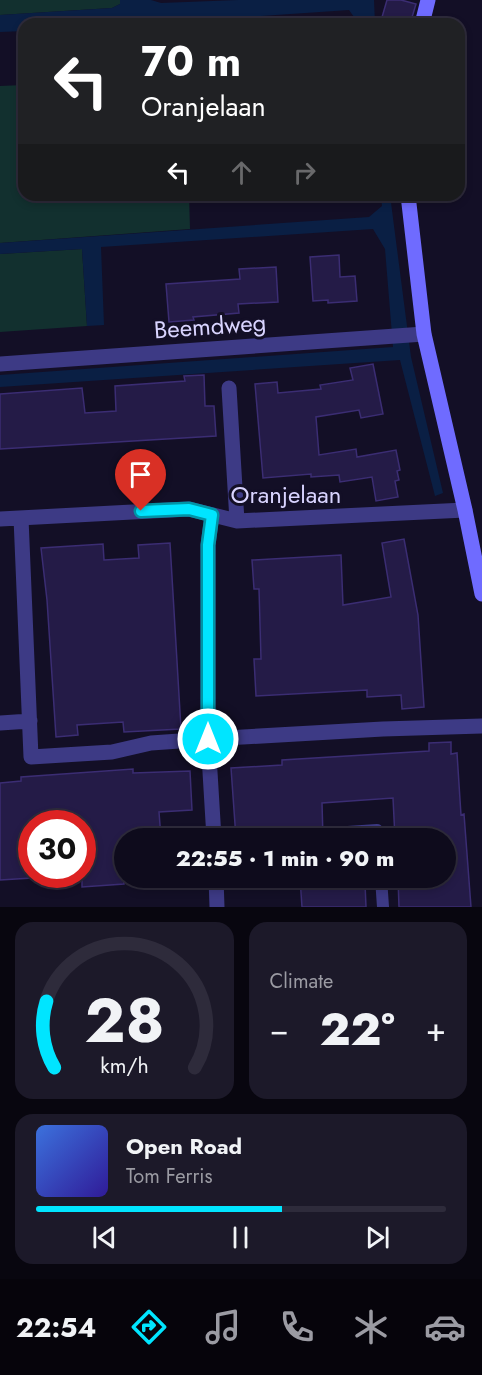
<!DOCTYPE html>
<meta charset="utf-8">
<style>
:root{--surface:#0e0b1c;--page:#1c1929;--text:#f1f3f6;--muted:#9b9ba3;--line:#2e2b3b;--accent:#00e5ff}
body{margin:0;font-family:Jost,sans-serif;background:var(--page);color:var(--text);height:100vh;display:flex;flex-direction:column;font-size:22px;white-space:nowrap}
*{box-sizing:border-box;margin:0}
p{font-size:20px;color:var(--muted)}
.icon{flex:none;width:33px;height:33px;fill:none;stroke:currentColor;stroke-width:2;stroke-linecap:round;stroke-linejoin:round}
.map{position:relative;height:907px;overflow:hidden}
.side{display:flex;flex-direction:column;gap:15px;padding:15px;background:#08060f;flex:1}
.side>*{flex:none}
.hud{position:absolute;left:18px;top:18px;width:447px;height:183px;border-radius:18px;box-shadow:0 3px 9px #0003,0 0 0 2px var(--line);background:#202124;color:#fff;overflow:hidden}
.speed{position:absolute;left:18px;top:810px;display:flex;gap:12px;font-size:30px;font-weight:700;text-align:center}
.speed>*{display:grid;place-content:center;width:78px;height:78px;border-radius:50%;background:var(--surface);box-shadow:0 3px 9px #0003,0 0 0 2px var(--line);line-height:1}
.speed .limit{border:9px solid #d22;background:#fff;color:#111}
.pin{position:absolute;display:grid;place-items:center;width:51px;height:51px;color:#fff;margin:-62px -26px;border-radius:50% 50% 50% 0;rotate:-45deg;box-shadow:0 0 6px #0007}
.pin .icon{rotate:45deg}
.me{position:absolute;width:66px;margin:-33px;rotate:0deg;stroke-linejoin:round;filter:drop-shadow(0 0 4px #0008)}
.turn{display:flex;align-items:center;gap:21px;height:126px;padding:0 24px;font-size:27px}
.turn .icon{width:78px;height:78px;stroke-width:2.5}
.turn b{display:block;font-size:42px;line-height:51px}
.lanes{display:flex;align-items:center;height:57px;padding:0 24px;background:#0003;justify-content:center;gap:30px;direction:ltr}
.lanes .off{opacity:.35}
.big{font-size:45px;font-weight:800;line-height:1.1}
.side .widget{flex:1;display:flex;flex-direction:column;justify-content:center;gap:9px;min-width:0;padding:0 21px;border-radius:18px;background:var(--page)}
.side .dial{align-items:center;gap:0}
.dial svg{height:156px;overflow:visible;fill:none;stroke:var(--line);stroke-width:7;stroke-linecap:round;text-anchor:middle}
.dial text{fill:var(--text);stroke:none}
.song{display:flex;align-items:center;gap:18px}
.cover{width:72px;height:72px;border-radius:9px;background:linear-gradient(135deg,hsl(220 70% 55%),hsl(250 70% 35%))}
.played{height:6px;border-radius:3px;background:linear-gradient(90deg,var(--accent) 60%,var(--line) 60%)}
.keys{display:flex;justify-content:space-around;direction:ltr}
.heat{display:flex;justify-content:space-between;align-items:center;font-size:33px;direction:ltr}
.side .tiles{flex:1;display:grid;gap:15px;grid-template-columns:1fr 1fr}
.widget:last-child{grid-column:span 2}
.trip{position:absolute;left:114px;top:828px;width:342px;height:60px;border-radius:30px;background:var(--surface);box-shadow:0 3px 9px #0003,0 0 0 2px var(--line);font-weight:800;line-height:60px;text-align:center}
.menu{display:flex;height:96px;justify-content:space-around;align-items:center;background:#06040b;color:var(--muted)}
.menu .icon{width:42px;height:42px}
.menu .on{color:var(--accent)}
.menu b{font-size:27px;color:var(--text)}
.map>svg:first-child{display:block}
.green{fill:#12302f}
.water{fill:#0a1f44}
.building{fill:#241b47;stroke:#3b2d73;stroke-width:1.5}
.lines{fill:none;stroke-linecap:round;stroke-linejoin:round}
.lane{stroke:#3d3a85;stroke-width:12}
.street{stroke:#3d3a85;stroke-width:15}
.secondary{stroke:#6f6bff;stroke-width:15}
.route-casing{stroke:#0095a6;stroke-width:15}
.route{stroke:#00e5ff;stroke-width:10}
.labels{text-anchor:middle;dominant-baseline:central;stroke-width:6;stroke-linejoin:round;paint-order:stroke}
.street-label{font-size:24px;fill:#d9d4ff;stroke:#130f26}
</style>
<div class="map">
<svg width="482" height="907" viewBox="0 0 482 907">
<rect width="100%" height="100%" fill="#130f26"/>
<path class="green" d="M0,0H120V4L112,8L0,15Z
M24,85V195H189L190,229L0,243V86Z
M82,249L87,326L0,332V254Z"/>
<path class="water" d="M120,0H151L161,3L238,0H374L375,24H359L349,10L142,24H24V31L0,32V15L112,8L120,4Z
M381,195H390L411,357L443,493L435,496L400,360L0,387V375L393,347L385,249L373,229L101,247L104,325L87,326L82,249L0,254V243L369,217L382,206Z"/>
<path class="building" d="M387,0H401L416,4L410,24H380Z
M339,255L340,277L355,276L357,301L328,303V300L313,301L310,257Z
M276,267L278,302L238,304L239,313L193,317L194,320L169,322L166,284L240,279L239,269Z
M373,364L383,414L361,418L359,410L316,417L319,455L356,449L357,457L396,450L400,470L397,471L399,480L395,481L398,497L376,501L372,477L340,482L339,475L311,477V474L263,478L255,384L277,382L278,393L321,389L320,385L353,380L350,368Z
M204,375L205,406H214L216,436L0,449V394L82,388L85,413L116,411L115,386L185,381L184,376Z
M404,539L418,615L424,707L402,709L401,695L367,697V690L256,696L254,659H261L259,589H254L252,560L341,555L343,605L391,597L382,543Z
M170,543L181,729L124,732L123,722L77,725L78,735L56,737L47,600L41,548L103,544L104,560L139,558L138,545Z
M451,742V754L457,753L461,815L464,814L471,907H399L398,878H414V879L446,878V838H395L393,798L322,803L323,838H236L231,768L282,765V760L429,751V743Z
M133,769V773L190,771L192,810L159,812L161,838H124V884L82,887V824H32V878L0,880V783L21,781V777Z
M300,878H325V885L365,883L366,907H302Z"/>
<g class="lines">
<path class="lane" d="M333,833L377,830L378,838
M381,878L383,907"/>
<path class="street" d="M0,364L424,334
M229,388L237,521
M212,515L208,545V739L214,838
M21,518L31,757L112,752L151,743L208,739L383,729L482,726
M0,519L189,509L237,521L465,510
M0,723L30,721
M216,878L217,907"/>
<path class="secondary" d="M422,24L428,0
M408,195L424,334L465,510L482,594"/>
</g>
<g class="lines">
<defs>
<path id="route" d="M141,511L189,509L212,515L208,545V739"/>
</defs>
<use href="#route" class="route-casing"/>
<use href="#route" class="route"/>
</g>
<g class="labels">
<g class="street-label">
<text transform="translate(210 326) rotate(-4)">Beemdweg</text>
<text x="286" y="494">Oranjelaan</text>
</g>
</g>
</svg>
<div class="speed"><div class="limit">30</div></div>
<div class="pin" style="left:141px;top:511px;background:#d93025"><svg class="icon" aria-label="arrive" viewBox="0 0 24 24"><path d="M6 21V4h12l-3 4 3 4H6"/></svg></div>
<svg class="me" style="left:208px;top:739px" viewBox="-20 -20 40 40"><circle r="17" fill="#00e5ff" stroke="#fff" stroke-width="3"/><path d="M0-11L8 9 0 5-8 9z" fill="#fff"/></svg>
<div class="trip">22:55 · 1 min · 90 m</div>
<div class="hud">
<div class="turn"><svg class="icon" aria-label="left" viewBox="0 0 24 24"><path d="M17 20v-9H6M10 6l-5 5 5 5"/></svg><div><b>70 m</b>Oranjelaan</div></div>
<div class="lanes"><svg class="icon" aria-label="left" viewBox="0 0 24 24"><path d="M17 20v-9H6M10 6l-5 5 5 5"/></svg><svg class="icon off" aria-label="ahead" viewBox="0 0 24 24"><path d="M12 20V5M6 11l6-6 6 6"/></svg><svg class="icon off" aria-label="right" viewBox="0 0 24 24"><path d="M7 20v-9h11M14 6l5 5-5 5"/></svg></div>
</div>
</div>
<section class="side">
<div class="tiles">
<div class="widget dial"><svg viewBox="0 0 100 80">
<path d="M14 69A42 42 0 1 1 86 69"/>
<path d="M14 69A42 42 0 0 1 10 35" stroke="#00e5ff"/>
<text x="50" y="56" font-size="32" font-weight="700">28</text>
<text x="50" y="72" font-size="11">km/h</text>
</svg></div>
<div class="widget"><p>Climate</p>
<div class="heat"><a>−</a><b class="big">22°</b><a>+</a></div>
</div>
<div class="widget">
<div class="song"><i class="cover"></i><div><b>Open Road</b><p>Tom Ferris</p></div></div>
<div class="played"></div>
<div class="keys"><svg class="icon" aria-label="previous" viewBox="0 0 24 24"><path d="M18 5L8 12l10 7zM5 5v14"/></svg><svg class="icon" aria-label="pause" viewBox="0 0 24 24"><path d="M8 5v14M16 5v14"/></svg><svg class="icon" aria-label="next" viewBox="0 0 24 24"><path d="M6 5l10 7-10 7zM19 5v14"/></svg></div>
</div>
</div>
</section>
<nav class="menu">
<b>22:54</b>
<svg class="icon on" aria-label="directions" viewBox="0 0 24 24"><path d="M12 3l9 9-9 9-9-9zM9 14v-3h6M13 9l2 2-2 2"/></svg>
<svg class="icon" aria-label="music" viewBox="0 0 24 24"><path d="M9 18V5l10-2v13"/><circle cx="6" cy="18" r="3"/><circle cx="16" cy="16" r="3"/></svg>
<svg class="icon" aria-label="phone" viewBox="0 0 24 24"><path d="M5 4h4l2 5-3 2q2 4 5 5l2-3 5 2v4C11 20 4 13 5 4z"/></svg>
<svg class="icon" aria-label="climate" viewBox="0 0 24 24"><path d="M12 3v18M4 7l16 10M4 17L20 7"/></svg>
<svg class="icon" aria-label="car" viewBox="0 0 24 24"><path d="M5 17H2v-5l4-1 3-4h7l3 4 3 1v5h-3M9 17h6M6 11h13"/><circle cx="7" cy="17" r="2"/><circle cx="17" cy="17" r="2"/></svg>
</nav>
